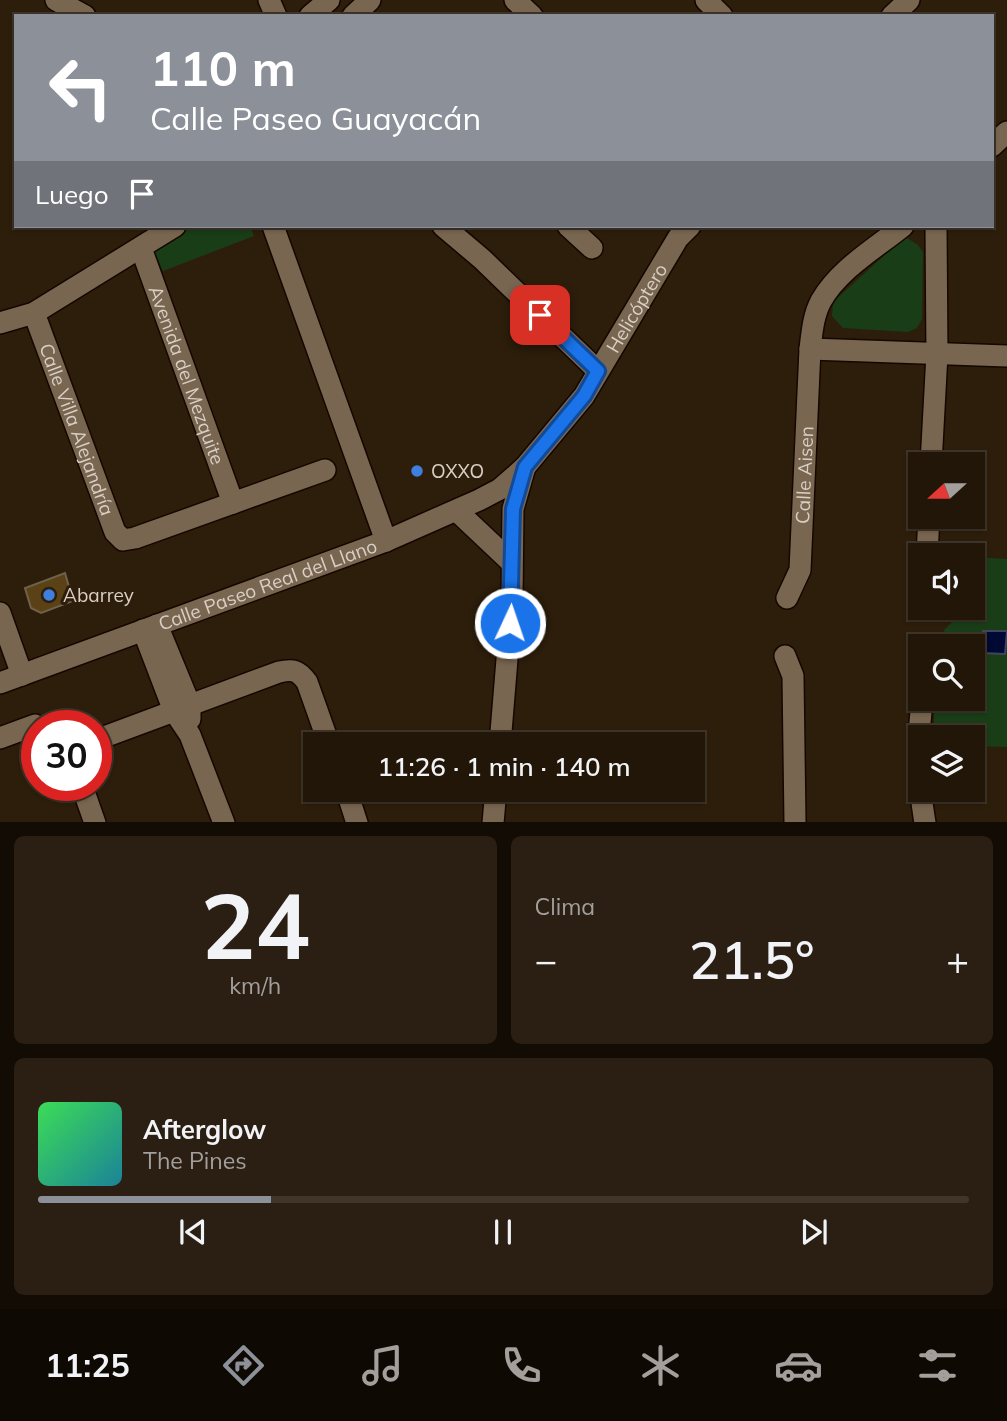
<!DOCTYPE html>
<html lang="es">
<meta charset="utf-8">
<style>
:root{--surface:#221608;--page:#2a1f12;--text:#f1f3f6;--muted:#a29f9c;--line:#3f3529;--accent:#8c9099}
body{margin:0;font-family:Mulish,sans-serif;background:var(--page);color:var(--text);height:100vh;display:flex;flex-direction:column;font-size:26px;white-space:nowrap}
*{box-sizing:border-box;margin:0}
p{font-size:23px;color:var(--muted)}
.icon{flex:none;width:38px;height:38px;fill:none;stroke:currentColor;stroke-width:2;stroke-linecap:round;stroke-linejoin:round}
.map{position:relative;height:822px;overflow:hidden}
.drawer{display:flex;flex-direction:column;gap:14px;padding:14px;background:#130c04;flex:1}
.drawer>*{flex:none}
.hud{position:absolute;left:14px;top:14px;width:980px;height:214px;border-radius:0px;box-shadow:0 2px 5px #0004,0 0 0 2px var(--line);background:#8c9099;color:#fff;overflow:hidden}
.needle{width:46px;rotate:249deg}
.tools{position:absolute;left:908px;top:452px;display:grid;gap:14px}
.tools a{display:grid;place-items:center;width:77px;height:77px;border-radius:0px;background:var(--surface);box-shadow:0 2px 5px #0004,0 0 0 2px var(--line);font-size:35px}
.speed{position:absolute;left:21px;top:710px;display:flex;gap:14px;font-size:35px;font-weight:700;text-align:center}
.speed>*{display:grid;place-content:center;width:91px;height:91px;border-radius:50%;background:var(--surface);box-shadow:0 2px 5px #0004,0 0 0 2px var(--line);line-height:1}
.speed .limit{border:10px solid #d22;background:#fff;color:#111}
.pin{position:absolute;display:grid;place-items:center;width:60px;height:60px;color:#fff;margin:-30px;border-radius:14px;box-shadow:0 4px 10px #0006}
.me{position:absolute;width:77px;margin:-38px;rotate:3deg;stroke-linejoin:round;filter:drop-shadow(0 0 5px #0008)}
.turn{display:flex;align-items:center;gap:24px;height:147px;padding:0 21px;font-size:32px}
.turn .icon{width:91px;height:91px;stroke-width:2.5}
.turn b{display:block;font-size:49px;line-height:60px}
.then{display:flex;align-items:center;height:66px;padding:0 21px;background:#0003;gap:14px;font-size:26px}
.big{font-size:52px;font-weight:600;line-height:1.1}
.drawer .widget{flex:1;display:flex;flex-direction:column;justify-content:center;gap:10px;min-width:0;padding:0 24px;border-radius:10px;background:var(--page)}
.drawer .dial{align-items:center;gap:0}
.dial b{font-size:91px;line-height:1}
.song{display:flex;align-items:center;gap:21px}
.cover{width:84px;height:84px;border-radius:10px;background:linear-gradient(135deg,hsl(130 70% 55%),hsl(190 70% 35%))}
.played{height:7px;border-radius:4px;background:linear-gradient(90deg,var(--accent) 25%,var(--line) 25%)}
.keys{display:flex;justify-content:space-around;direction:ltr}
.heat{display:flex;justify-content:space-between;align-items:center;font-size:38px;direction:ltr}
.drawer .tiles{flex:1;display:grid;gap:14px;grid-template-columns:1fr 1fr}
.widget:last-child{grid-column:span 2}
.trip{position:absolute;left:303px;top:732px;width:402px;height:70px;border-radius:0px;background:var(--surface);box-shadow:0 2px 5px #0004,0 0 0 2px var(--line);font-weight:600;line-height:70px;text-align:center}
.menu{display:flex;height:112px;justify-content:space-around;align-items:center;background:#0e0903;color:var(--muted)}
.menu .icon{width:49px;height:49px}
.menu .on{color:var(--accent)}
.menu b{font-size:32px;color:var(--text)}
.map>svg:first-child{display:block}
.green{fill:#193d17}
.water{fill:#000834;stroke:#41445f;stroke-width:2}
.building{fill:#5a4216;stroke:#70614b;stroke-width:2}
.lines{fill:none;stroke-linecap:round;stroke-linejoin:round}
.minor-casing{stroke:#150700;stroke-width:24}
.minor{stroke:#786651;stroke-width:21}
.route-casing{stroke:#114b97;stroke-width:18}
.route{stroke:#1a73e8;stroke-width:12}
.shop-dot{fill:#3f7fe0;stroke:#2d1e0b;stroke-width:2.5}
.labels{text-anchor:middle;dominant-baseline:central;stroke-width:6;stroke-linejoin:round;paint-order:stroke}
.street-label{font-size:19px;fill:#dacfc4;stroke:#2d1e0b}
.poi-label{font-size:19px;fill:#dacfc4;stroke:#2d1e0b;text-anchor:start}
</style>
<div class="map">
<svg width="1007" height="823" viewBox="0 0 1007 823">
<rect width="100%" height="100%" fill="#2d1e0b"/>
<path class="green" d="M186,226H250L254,236L163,271L153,248Z
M907,238L918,245L923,252L922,319L917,328L908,332L843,328L832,316L833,302L900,241Z
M973,557L1007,559V747L973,746V737H934V698H973V646H954L949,634L943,631L957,617L961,607H973Z"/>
<path class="water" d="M983,631H1007L1005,654L982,653Z"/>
<path class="building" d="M65,573L73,601L41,613L31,608L25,588Z"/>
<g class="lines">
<defs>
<g id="minor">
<path d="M56,0L85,16"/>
<path d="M269,0L276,16"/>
<path d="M515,0L532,16"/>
<path d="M706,0L722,16"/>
<path d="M310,16L329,0"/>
<path d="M353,16L370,0"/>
<path d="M892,16L909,0"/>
<path d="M992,146L1007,132"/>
<path d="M273,226L386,541"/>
<path d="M443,226L482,259L598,371"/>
<path d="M568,226L592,248"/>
<path id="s1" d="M141,248L233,503"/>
<path id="s2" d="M34,313L115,532L123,540L135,538L325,470"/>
<path d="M0,323L34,313L175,226"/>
<path d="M810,349L1007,356"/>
<path d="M931,464L937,354L936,226"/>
<path d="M457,511L511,562"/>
<path d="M927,555L929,516"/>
<path id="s3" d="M787,598L800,570L810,349C812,333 813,316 821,301C839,269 876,248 903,226"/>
<path d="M0,613L22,675"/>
<path d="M157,625L190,705V719"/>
<path d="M143,630L174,711L190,735L224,823"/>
<path d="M785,656L793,676L795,823"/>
<path id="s4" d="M0,683L386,541L479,500L500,489L525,467"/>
<path d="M923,698C916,740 918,781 925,823"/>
<path d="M0,738L35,725"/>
<path d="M96,740L279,672C293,669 298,670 307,682L329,744"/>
<path id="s5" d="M500,744L512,599L513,509L525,467L584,396L678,238L690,226"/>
<path d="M82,786L95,823"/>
<path d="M346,789L357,823"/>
<path d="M493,823L496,789"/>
</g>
</defs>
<use href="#minor" class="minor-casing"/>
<use href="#minor" class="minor"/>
</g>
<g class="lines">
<defs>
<path id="route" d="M510,623L513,509L525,467L584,396L598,371L540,315"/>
</defs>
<use href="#route" class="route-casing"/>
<use href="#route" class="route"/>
</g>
<g class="shop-dot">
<circle cx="417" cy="471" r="7"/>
<circle cx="49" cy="595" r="7"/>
</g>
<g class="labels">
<g class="street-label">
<text stroke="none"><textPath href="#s5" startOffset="474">Helicóptero</textPath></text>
<text stroke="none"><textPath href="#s1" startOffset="135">Avenida del Mezquite</textPath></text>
<text stroke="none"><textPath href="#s2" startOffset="124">Calle Villa Alejandría</textPath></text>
<text stroke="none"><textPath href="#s3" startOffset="126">Calle Aisen</textPath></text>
<text stroke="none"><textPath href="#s4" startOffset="285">Calle Paseo Real del Llano</textPath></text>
</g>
<g class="poi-label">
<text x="431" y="471">OXXO</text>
<text x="63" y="595">Abarrey</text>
</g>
</g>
</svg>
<div class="tools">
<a><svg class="needle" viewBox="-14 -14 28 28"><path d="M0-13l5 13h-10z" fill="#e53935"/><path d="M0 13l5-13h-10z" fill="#a29f9c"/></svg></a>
<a><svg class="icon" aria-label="sound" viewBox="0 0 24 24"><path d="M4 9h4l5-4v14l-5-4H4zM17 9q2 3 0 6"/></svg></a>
<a><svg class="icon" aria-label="search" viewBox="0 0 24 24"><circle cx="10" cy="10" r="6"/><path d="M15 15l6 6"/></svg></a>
<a><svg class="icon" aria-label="layers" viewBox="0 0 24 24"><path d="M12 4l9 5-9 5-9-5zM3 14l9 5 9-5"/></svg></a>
</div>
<div class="speed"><div class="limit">30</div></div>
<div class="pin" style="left:540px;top:315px;background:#d93025"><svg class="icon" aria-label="arrive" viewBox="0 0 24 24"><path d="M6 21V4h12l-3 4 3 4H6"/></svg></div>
<svg class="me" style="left:510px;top:623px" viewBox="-20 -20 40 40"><circle r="17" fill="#1a73e8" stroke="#fff" stroke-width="3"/><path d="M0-11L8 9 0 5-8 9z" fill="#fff"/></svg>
<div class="trip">11:26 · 1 min · 140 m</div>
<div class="hud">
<div class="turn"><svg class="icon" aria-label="left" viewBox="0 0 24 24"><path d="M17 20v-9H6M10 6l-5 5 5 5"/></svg><div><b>110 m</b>Calle Paseo Guayacán</div></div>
<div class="then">Luego<svg class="icon" aria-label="arrive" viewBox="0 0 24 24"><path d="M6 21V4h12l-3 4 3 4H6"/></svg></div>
</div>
</div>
<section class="drawer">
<div class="tiles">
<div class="widget dial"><b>24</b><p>km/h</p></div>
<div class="widget"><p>Clima</p>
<div class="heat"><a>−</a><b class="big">21.5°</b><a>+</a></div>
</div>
<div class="widget">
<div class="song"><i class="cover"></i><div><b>Afterglow</b><p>The Pines</p></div></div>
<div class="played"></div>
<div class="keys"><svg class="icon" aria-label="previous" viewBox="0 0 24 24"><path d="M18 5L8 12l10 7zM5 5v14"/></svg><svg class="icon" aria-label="pause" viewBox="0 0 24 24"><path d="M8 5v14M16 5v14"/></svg><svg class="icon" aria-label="next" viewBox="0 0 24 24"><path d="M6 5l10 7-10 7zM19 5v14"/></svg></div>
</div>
</div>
</section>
<nav class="menu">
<b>11:25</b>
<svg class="icon on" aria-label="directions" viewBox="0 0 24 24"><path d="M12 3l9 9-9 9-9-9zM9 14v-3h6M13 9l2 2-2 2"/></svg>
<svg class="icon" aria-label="music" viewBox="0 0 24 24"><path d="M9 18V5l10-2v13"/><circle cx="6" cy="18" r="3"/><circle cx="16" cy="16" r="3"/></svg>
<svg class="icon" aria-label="phone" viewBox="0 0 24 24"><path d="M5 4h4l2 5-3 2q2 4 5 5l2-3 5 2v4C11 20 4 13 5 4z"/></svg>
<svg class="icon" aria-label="climate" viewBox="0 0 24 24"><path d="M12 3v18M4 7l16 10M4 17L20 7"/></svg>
<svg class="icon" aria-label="car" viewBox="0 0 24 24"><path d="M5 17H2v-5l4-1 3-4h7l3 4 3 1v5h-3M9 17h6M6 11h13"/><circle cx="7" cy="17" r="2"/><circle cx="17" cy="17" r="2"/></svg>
<svg class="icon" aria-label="filters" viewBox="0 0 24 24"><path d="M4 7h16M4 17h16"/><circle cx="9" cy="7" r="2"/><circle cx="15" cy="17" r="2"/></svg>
</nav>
